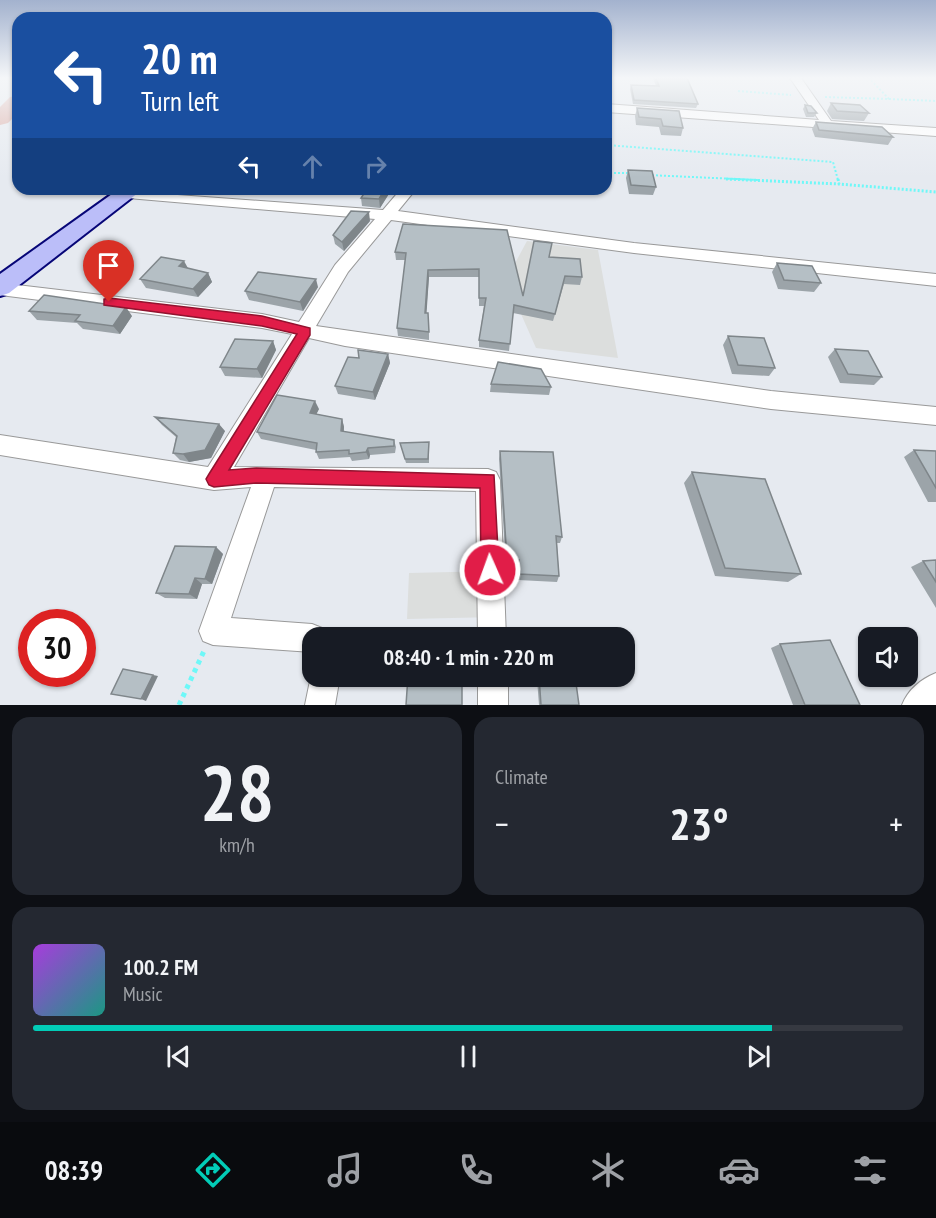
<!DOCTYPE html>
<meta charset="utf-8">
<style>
:root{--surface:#171b24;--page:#242831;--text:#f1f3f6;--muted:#9ea1a6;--line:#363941;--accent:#02ccb7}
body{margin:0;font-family:"PT Sans Narrow",sans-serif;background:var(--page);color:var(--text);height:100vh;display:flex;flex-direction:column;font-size:22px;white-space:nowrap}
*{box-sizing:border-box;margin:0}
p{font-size:20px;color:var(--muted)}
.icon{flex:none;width:33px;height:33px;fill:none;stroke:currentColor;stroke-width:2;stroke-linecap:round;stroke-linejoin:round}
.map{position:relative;height:705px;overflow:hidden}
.drawer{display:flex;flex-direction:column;gap:12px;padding:12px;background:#0d0f14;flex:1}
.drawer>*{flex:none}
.hud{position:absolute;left:12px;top:12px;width:600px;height:183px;border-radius:18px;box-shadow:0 2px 4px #0004;background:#1a4fa0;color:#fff;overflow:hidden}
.controls{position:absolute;left:858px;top:627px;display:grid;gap:12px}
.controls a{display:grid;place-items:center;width:60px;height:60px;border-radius:12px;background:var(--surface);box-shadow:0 2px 4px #0004;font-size:30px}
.speed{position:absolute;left:18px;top:609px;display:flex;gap:12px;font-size:30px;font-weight:700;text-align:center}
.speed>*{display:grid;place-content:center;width:78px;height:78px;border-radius:50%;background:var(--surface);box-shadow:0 2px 4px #0004;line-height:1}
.speed .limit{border:9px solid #d22;background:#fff;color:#111}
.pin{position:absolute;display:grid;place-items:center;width:51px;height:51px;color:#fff;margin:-62px -26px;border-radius:50% 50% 50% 0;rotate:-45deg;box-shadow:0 0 6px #0007}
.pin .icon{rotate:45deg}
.me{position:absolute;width:66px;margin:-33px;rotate:358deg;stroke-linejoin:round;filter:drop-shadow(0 0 4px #0008)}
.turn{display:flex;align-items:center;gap:21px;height:126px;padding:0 30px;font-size:27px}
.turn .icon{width:78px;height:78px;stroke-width:2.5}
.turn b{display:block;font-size:42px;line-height:51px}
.lanes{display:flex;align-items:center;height:57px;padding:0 30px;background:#0003;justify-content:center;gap:30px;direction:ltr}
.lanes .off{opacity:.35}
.big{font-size:45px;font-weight:700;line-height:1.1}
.drawer .card{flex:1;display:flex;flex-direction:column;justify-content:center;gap:9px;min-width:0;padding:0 21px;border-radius:18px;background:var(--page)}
.drawer .dial{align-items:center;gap:0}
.dial b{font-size:78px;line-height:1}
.song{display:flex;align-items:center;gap:18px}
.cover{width:72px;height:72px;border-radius:9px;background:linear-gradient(135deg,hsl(280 70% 55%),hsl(170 70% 35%))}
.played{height:6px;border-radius:3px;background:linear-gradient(90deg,var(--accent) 85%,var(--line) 85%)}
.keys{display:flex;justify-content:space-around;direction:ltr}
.heat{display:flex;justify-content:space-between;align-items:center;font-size:33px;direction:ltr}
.drawer .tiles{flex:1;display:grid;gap:12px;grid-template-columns:1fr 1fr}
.card:last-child{grid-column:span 2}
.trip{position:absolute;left:302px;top:627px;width:333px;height:60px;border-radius:18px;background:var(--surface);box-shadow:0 2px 4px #0004;font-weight:700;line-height:60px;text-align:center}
.tabs{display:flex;height:96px;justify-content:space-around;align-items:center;background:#090b0e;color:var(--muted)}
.tabs .icon{width:42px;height:42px}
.tabs .on{color:var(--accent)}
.tabs b{font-size:27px;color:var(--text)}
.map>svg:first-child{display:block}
.residential{fill:#dcdedd}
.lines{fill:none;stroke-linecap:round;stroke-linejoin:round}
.river{fill:#ddaea7;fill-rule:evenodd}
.street-casing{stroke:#999;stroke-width:2}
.secondary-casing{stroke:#070677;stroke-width:4}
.path-far2{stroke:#6ff8f8;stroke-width:2;stroke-dasharray:2 2;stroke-linecap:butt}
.path-far1{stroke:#6ff8f8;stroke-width:3;stroke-dasharray:2 2;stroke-linecap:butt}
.path{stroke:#6ff8f8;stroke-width:5;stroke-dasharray:4.5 4.5;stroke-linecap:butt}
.street{fill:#fff;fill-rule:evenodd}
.secondary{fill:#bbbef9;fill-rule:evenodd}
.wall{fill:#9ca4a9}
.shaded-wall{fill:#7f868a}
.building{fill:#b5bfc5;stroke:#7f868a;stroke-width:1.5}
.route{fill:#e11d48;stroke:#92132f;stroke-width:1.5}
</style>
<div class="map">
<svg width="936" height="705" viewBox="0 0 936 705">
<rect width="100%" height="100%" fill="#e6eaf0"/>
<path class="residential" d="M527,241L598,250L618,358L536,348L506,280Z
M495,571L497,617L407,619L409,573Z"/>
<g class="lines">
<path class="river" d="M18,96V113L8,123L0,125V107L10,97Z"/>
<defs>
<path id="street" d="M790,78H801L831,121L936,128V136L606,112V104L819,120Z
M401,189H416L398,211L634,243L936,274V286L634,253L391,220L348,272L316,326L771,391L936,407V425L771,409L345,346L309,338L234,467L488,469L496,472L500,480L506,638H478L476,491L274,487L231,618L312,624L322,628L326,638H312V652L213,645L203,641L199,631L251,487L214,490L0,455V435L208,467L292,334L262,328L0,295V283L262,314L299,322L335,265L375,219L128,198L121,194L123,191L383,210Z
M312,671V676H340L335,705H305Z
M936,673V705H902C908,690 921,679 936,673Z
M478,676H508V705H478Z"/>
<path id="secondary" d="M119,189H143L9,293L0,296V274Z"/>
</defs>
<use href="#street" class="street-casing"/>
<use href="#secondary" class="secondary-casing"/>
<path class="path-far2" d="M738,91L791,95
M825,97L889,99L869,78
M889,99L936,101
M606,145L833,162L838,180
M606,173H632
M648,175L758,180"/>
<path class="path-far1" d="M726,179L839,184
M838,179L839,184L936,192"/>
<path class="path" d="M179,705L204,651"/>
<use href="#street" class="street"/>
<use href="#secondary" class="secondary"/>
</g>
<path class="wall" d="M653,78H687L698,104L696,108L633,104L630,89L631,85L656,86Z
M831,103L869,113L864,121L832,119L827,111Z
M805,105L817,113L814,117H806L803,109Z
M637,108L683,128L681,136L661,135L659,127L636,125L635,116Z
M816,122L893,137L888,145L815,137L812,129Z
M606,139L608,161L607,169H606Z
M628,170L656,187L653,195L629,194L626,178Z
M172,189H200L197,192Z
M367,189H392L380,208L362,206L361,198Z
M370,221L344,251L335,244L333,235Z
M403,224L523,296L549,257L582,277L580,285L564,284L553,321L513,313L509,351L479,347V340L484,306H479V277H429L426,313L429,321V340L398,336L397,328L405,260H396L395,252Z
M777,263L821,283L814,292L778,289L772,272Z
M188,269L208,273L212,282L198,297L146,288L140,279Z
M318,287L303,311L249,300L245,291Z
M29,311L132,316L120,334L83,329L77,323L37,320Z
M728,336L775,368L769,376L732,374L723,345Z
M273,341L276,350L262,378L225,376L220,367Z
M835,349L882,377L874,385L840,383L828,357Z
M388,354L390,363L375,400L338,394L335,386L359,358Z
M491,384L551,387L549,395L490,392Z
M319,409L316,414L342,419L344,427V432L394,440L396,447L395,453L370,455L369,459L352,461L350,457L319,459L316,452V450L261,439L257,432Z
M155,417L225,431L211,458L189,462L180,460L173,453L176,437L162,425Z
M400,443L429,446V463H406Z
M914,450L936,451V502H928L904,457Z
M500,451L562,537L560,543H557L559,576L557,582L518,580V566H506L499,459Z
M692,472L801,574L788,582L715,576L684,483Z
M216,547L223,554L212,584H202L197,599L165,598L156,593Z
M936,560V608L911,567L923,561Z
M780,644L860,705H793L771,648Z
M538,676H575L579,705H539L537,679Z"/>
<path class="shaded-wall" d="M385,189H392L380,208L379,199Z
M369,212L370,221L344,251L342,242Z
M184,261L189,270L179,266Z
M428,270L429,277L426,321L425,313Z
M208,273L212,282L198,297L193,289Z
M316,279L318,287L303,311L300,302Z
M126,307L132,316L120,334L113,326Z
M273,341L276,350L262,378L257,369Z
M388,354L390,363L375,400L373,392Z
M315,401L319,409L313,421L310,413Z
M342,419L344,427L343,439L341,431Z
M219,424L225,431L211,458L189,462L183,454Z
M368,448L370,455L369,459L366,452Z
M216,547L223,554L212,584L205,579Z
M195,578L202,584L197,599L189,594Z
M153,675L158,676L146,701L141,699Z"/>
<path class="building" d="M656,78H687L698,104L634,100L631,85L659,86Z
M831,103L860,105L869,113L837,111Z
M805,105L811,106L817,113H808Z
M637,108L679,111L683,128L663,126L661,119L639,117Z
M816,122L882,127L893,137L819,130Z
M606,139L611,140L608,161L606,160Z
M628,170L652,171L656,187L631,185Z
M367,189H385L379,199L361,198Z
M351,211L369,212L342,242L333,235Z
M403,224L507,230L523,296L534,241L552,243L549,257L580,259L582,277L565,276L555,314L514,305L510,344L479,340L486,298H479V269L428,270L425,313H428L429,332L397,328L406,253L395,252Z
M161,257L184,261L179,266L208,273L193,289L140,279Z
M777,263L812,266L821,283L784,280Z
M258,272L316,279L300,302L245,291Z
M44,295L126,307L113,326L75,321L80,315L29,311Z
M728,336L764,338L775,368L738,365Z
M235,339L273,341L257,369L220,367Z
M835,349L868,351L882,377L848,374Z
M358,350L388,354L373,392L335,386L348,357L359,358Z
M498,362L541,369L551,387L491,384Z
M277,395L315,401L310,413L342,419L341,431L394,440V446L368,448L366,452L349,454V450L316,452L317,443L257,432Z
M155,417L219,424L205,450L183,454L173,453L177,436Z
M429,442L428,459H405L400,443Z
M914,450L936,451V488Z
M500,451L553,452L562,537L556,536L559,576L519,574V560H507Z
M692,472L765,479L801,574L725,568Z
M175,546L216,547L205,579L195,578L189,594L156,593Z
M936,560V582L923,561Z
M830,640L860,705H805L780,644Z
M123,669L153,675L141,699L111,694Z
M408,676H462V705H406Z
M539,676H575L579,705H541Z"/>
<linearGradient id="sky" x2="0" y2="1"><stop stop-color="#a3b2ce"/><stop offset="0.44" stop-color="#f4f6f8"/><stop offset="1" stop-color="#f4f6f8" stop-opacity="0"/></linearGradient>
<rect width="936" height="177" fill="url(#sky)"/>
<path class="route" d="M109,298L262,316L310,328V335L229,470L256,468L494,475L499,570L497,577L490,579L484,577L481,570L480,488L256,483L214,487L209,485L206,479L209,474L297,334L262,326L104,305V299Z"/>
</svg>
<div class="controls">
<a><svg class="icon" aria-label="sound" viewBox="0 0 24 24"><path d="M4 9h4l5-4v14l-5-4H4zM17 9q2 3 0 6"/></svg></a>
</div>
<div class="speed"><div class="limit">30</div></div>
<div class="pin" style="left:109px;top:302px;background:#d93025"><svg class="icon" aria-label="arrive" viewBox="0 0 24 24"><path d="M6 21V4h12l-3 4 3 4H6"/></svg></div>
<svg class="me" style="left:490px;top:570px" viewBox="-20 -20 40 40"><circle r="17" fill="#e11d48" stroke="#fff" stroke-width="3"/><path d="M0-11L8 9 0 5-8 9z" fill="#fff"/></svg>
<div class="trip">08:40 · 1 min · 220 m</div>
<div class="hud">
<div class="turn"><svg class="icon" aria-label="left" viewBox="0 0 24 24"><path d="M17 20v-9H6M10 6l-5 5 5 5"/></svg><div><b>20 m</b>Turn left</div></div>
<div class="lanes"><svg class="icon" aria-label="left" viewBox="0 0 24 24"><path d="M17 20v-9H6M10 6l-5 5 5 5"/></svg><svg class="icon off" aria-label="ahead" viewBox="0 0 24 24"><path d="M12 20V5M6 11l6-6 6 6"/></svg><svg class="icon off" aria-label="right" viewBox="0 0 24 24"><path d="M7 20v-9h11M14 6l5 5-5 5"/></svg></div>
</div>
</div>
<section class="drawer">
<div class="tiles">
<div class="card dial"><b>28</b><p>km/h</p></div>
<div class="card"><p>Climate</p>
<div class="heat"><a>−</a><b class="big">23°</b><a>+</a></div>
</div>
<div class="card">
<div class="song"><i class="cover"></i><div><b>100.2 FM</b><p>Music</p></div></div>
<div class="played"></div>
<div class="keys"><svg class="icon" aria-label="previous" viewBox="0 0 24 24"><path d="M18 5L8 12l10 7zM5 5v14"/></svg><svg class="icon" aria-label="pause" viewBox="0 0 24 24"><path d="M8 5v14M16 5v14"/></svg><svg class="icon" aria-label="next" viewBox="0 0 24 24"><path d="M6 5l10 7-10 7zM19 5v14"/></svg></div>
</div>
</div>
</section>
<nav class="tabs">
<b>08:39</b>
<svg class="icon on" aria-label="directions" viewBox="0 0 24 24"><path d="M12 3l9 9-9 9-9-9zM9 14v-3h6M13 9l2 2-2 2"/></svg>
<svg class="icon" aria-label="music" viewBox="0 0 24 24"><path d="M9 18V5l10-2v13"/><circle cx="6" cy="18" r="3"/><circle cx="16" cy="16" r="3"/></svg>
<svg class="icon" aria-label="phone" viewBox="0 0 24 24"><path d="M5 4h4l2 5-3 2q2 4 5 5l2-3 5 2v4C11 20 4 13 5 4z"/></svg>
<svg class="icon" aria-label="climate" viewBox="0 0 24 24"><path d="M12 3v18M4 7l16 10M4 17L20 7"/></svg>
<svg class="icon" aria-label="car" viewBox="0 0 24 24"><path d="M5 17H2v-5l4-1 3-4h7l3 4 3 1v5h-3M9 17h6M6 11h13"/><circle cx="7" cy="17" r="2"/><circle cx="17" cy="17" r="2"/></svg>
<svg class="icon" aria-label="filters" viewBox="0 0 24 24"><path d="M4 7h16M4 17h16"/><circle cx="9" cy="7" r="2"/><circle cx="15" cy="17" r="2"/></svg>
</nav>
